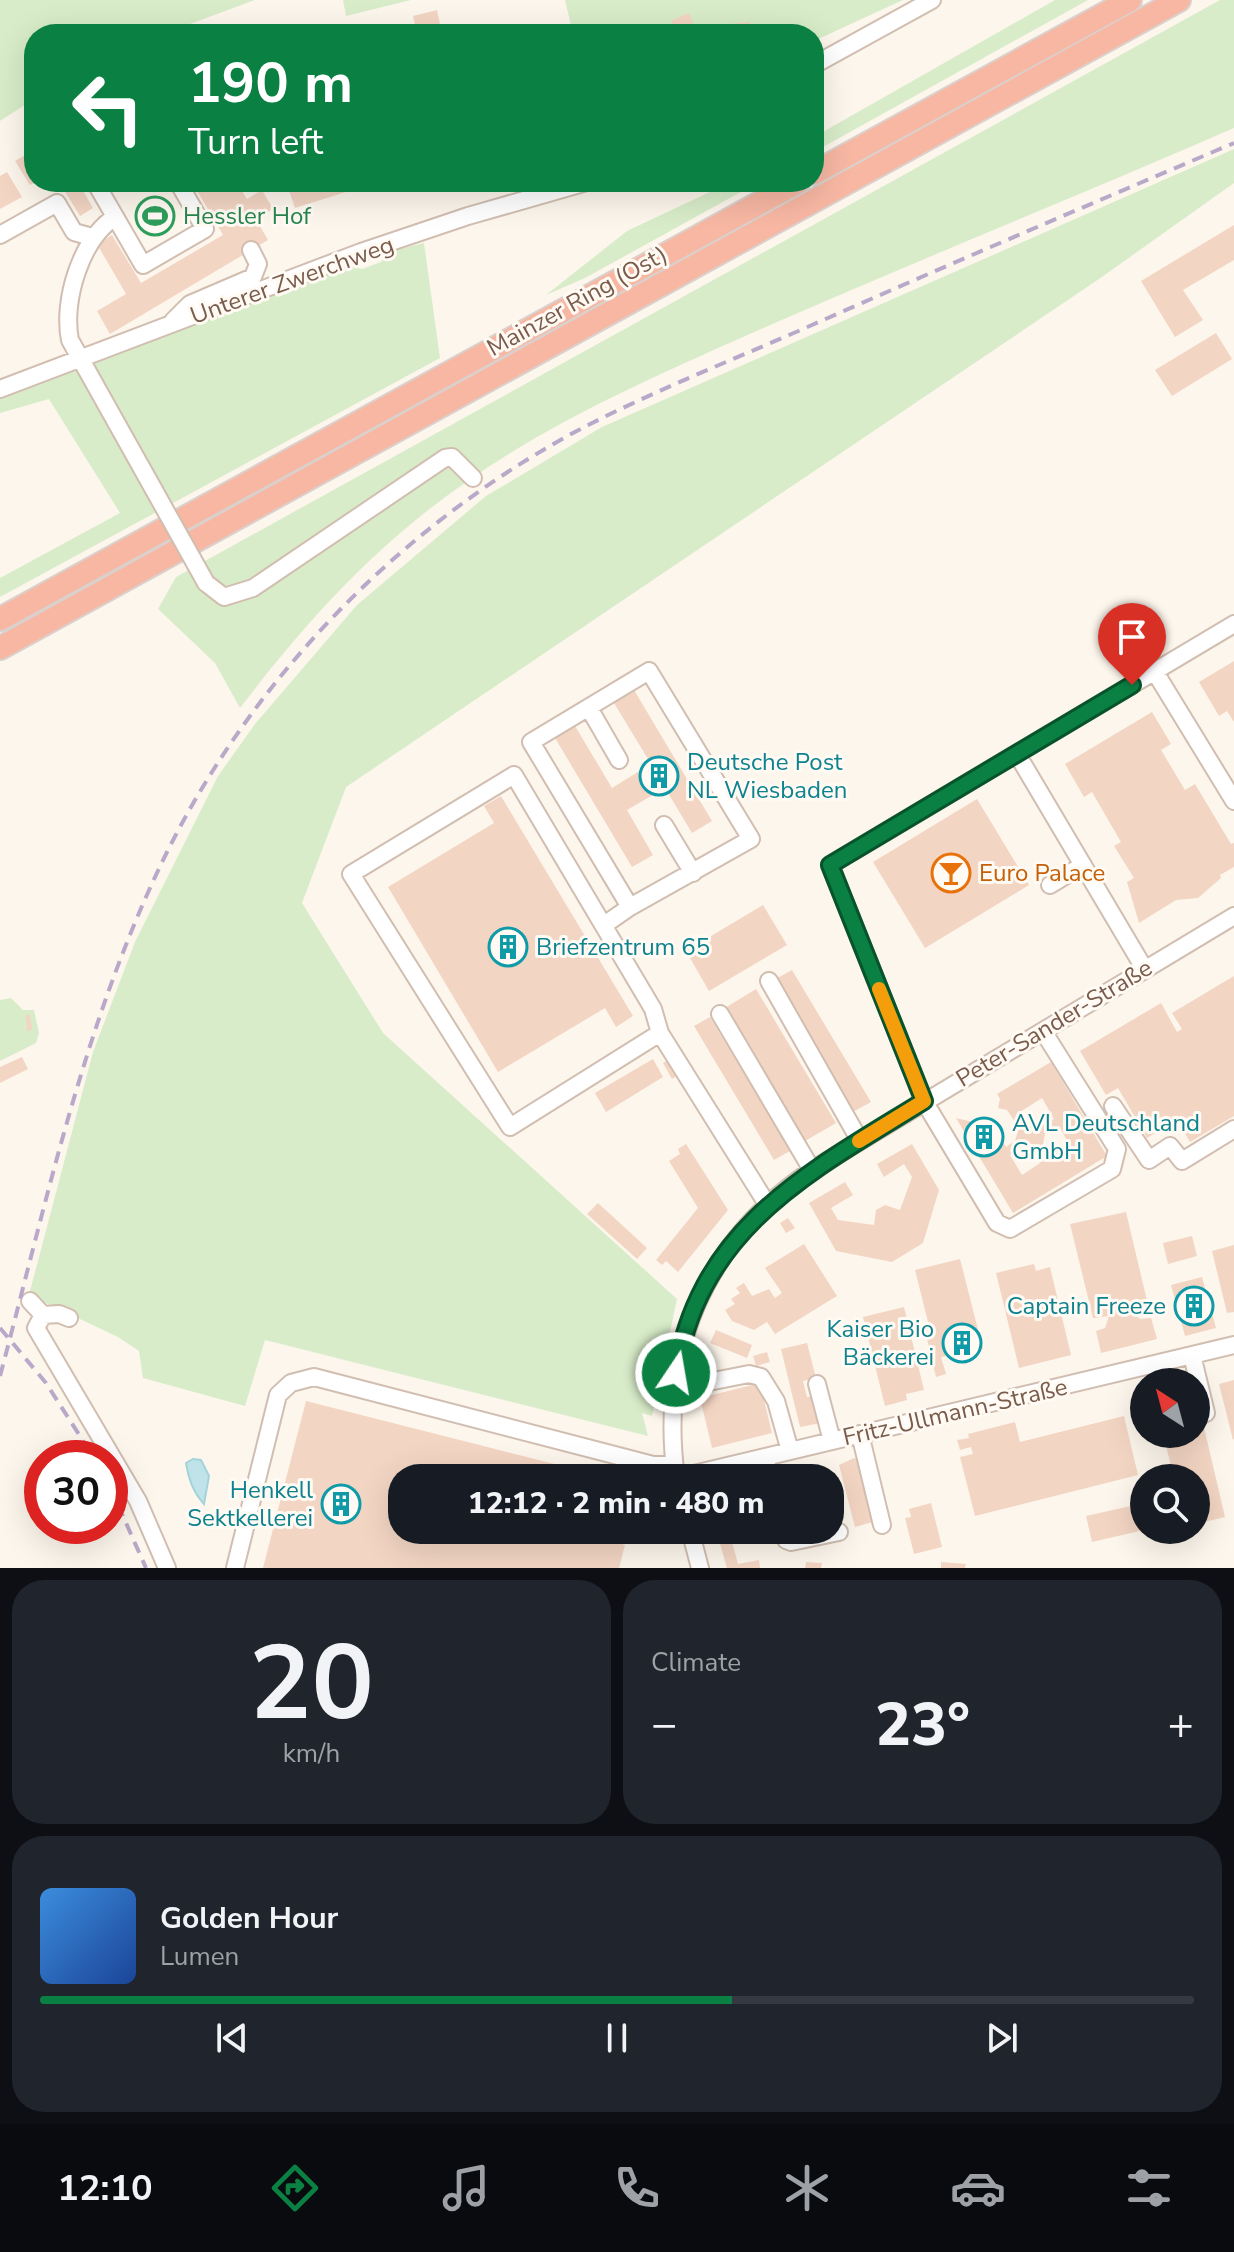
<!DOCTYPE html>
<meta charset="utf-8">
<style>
:root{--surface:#171b24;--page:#20242c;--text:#f1f3f6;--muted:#9ea1a6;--line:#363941;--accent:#0b8043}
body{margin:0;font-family:"Nunito Sans",sans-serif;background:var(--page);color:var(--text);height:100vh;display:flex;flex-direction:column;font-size:30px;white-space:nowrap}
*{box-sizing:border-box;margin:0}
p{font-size:26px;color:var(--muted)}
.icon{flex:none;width:44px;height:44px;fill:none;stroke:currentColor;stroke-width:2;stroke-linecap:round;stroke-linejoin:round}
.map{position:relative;height:1568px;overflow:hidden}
.side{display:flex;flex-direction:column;gap:12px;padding:12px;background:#0d0f14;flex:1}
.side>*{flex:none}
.guide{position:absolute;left:24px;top:24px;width:800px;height:168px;border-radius:32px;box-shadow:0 8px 32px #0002;background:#0b8043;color:#fff;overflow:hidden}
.needle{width:52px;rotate:324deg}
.fabs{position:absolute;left:1130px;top:1368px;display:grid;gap:16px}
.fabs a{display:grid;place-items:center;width:80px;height:80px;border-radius:50%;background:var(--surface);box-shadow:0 8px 32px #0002;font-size:40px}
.speed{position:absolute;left:24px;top:1440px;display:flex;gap:16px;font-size:40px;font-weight:700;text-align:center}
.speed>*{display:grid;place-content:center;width:104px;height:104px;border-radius:50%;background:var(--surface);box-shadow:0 8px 32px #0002;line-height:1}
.speed .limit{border:12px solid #d22;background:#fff;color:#111}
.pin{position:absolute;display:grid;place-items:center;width:68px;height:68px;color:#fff;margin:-82px -34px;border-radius:50% 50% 50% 0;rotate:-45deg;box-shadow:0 0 8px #0007}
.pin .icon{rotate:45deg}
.me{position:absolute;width:88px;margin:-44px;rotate:12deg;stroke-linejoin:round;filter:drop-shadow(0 0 6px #0008)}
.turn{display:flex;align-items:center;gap:28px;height:168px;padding:0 32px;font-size:36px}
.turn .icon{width:104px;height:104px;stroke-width:2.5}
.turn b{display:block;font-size:56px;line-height:68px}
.big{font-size:60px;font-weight:800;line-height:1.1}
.side .widget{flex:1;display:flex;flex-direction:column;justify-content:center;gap:12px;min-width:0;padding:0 28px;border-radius:32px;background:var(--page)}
.side .dial{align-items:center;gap:0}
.dial b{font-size:104px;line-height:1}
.song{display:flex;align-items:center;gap:24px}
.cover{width:96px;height:96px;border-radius:12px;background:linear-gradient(135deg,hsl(210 70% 55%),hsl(220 70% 35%))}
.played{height:8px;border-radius:4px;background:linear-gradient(90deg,var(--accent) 60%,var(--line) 60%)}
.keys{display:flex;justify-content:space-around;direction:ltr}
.heat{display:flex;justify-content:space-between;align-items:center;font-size:44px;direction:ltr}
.side .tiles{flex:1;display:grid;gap:12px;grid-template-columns:1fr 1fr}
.widget:last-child{grid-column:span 2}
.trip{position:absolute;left:388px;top:1464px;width:456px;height:80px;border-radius:32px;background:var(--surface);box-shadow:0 8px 32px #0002;font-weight:800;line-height:80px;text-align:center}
.menu{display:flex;height:128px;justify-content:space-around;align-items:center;background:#090b0e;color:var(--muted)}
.menu .icon{width:56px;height:56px}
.menu .on{color:var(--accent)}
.menu b{font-size:36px;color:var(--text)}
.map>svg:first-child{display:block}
.green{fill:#d8ecc9}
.water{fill:#bfe3e8;stroke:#a5d3da;stroke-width:2}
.building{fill:#f3d5c3;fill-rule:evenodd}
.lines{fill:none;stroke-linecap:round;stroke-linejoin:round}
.minor-casing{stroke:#d1beb0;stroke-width:20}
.highway-casing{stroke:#dad1cd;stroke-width:26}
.minor{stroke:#fff;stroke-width:16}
.highway{stroke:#f7b7a3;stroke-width:22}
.rail{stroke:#b9a8c9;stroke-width:4;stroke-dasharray:12 8;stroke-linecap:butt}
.minor-bridge-casing{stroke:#d1beb0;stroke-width:20;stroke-linecap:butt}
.minor-bridge{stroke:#fff;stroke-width:16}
.route-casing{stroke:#07532c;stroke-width:20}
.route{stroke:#0b8043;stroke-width:14}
.slow{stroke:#f59e0b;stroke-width:14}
.labels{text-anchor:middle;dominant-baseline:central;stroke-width:6;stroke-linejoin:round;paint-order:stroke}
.leisure-label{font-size:24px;fill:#27864d;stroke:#fffaf3;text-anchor:start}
.street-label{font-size:24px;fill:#7a5c4d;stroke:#fffaf3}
.culture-label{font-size:24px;fill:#0d838f;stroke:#fffaf3;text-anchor:start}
.food-label{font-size:24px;fill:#c56008;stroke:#fffaf3;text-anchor:start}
</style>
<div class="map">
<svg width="1234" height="1568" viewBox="0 0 1234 1568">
<rect width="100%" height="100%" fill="#fdf6ec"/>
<path class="green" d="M0,0H255L163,34H34V99L0,121Z
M343,0H411L346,16Z
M565,0H903L814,41V34H573Z
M1055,0H1088L814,152V137Z
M1220,0H1234V128C1082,194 929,256 777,322C651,378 524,431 417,519C348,575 293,639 240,708L215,663L158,609L176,577Z
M1234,149V183L1099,279L346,787L302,903L383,1033L677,1299L652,1416L642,1413L648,1436L265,1340L245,1406L143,1378L139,1351L118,1337L29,1295L93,1052L135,942L218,776L255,724L357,605L486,496L602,427Z
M731,182H759L585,278L546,295L627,231Z
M424,243L440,358L0,597V578L120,513L49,399L0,413V398L347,265L362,269L381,262L387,252Z
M11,998L23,1010H34L39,1033L36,1043L0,1061V1000Z"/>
<path class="water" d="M193,1459L201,1460L209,1476L204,1504C193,1492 189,1480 186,1463Z"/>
<path class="building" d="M437,10L440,24L419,29L420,34H417L413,16Z
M689,13L696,31L675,34L671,21Z
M750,22L751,34H721L720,25Z
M413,25L415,34H392L391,31Z
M34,150V183L30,185L15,161Z
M7,172L22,197L0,209V176Z
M59,182H78L93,208L80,216Z
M192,182H236L247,199L262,190L273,209L256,219L268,240L110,334L97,311L126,294L97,244L112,235L141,283L223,235Z
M286,182H346L349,191L295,208Z
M1234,225V260L1183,290L1203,320L1175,337L1141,281Z
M1216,333L1232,359L1172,396L1155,370Z
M1234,661V722L1227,711L1219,716L1199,682Z
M634,690L712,821L692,833L665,788L627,810L653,855L632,867L555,738L575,726L612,788L651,764L614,703Z
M1152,712L1171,744L1161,750L1185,790L1195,784L1231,844L1234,843V867L1220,875L1221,878L1198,898L1176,900L1139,923L1127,882L1134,878L1114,846L1121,842L1092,792L1084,797L1065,764Z
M501,796L633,1016L616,1027L605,1008L498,1072L388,887L494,823L484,806Z
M977,799L1029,885L925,948L873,862Z
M763,905L787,945L709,991L686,951Z
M792,970L871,1102L853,1112L774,980Z
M1234,976V1116L1190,1142L1177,1120L1147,1138L1118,1088L1106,1095L1080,1051L1161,1003L1177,1032L1182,1029L1172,1013Z
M756,989L836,1123L805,1141L725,1008Z
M26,1015H30L32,1030L27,1031Z
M710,1017L790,1151L774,1160L694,1026Z
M22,1057L28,1069L0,1083V1067Z
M671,1058L680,1074L672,1079L663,1063Z
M653,1059L663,1077L606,1112L595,1093Z
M1051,1062L1107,1156L1013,1213L956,1118L994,1127L1006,1147L1015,1141L1019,1128L1007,1110L998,1108L1000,1099L997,1094ZM1042,1098L1054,1119L1041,1126L1026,1122L1020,1112ZM1059,1126L1070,1146L1051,1157L1043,1144L1045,1134ZM1021,1149L1033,1152L1040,1163L1022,1175L1010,1155Z
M686,1144L728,1210L678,1272L666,1261L662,1265L656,1260L698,1208L669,1161L680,1154L678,1149Z
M912,1144L939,1190L923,1243L892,1262L836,1251L809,1203L845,1182L853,1195L831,1208L838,1220L874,1225L876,1210L885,1205L900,1210L912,1177L904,1164L884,1177L877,1164Z
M598,1203L647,1248L637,1259L587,1214Z
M1126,1212L1148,1305L1131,1310L1140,1319L1151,1318L1157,1339L1101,1353L1096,1331L1105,1328L1109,1316L1093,1318L1070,1224Z
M788,1218L795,1228L786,1233L780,1223Z
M1192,1236L1197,1256L1168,1264L1163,1243Z
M804,1244L837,1296L775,1334L767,1322L754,1330L732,1321L725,1310L735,1304L731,1299L740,1293L736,1288L744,1283L752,1296L769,1289L775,1298L782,1293L765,1268Z
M1234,1245V1312L1227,1313L1212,1251Z
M960,1259L983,1349L970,1352L971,1358L959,1361L957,1355L941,1357L946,1374L936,1377L927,1339L932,1338L915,1270Z
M1034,1264L1036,1271L1050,1267L1071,1355L1019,1368L996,1273Z
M1202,1277L1216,1328L1185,1336L1171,1285Z
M904,1307L924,1390L906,1394L907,1400L885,1406L863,1317Z
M716,1330L752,1345L747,1358L710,1343Z
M807,1343L816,1378L803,1381L807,1397L814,1396L821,1423L800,1427L781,1349Z
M767,1352L770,1362L756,1366L753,1356Z
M1234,1380V1439L1233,1440L1219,1384Z
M760,1383L772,1433L712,1448L700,1398Z
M306,1401L590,1473L589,1478H402V1530H576L625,1545L619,1568H263Z
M1124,1416L1138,1475L975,1516L960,1457L973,1454L971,1447L960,1450L957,1440L969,1438L968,1434L1015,1422L1020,1442Z
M1202,1419L1225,1517L1196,1524V1478H1174L1163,1434H1196V1421Z
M854,1458L859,1460L880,1520L855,1527L839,1465Z
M826,1469L828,1478H791V1477Z
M830,1492L839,1525L830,1527Z
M931,1503L942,1547L914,1554L905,1518L911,1517L909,1509Z
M1144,1503V1530L1092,1542L1086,1516Z
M730,1534L738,1564L759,1560L760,1568H727L718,1537Z
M806,1562L822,1563L821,1568H805Z
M941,1562L966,1564L965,1568H941Z"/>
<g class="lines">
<defs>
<path id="minor" d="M814,65L932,0
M95,182L143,265L205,229L178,182
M115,217C81,239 62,301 70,340L154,490
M0,235L57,203L74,232L92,237
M173,321L190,304L253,277L258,264L251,250
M0,389L361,252L468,216L587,182
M206,583L224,597L253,588L445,458L452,457L473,478
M1155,672L1234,801
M589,708L619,760
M1017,754L1144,968
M664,825L693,873
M1050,885L1083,865
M604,925L630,907L531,742L649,671L751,839L630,907
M769,981L860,1141
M720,1014L812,1170
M1043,1031L1117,1149L1112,1169L1010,1229L997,1223L924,1101L830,865L1234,624
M660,1033L653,1009L514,775L351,874L510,1127L660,1033L767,1204
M1113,1106L1149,1160L1170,1146L1182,1161L1234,1129
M30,1301L43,1315L36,1328L138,1501L167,1568
M43,1315L59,1314L69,1318
M1192,1355L1206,1413
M817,1384L832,1441
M673,1389L749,1374L761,1377L776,1401L790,1451
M860,1434L882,1525
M765,1457L770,1478
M676,1478C659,1350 704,1243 812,1170L1234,916
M677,1478L1234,1345
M690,1530L700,1568
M781,1530L786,1540L791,1542L839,1532
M235,1568L278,1395L291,1383L314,1377L653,1465H674"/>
<path id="highway" d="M814,173L1130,0
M0,619L798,182
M0,648L1179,0"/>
</defs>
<use href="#minor" class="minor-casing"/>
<use href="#highway" class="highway-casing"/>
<use href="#minor" class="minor"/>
<use href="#highway" class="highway"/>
<path class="rail" d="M0,1328L46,1383L94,1458
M0,1376C45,1208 82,1033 156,875C242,689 393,531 573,433C650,392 733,360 812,325C952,263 1093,203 1234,143
M110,1487L146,1568"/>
<defs>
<path id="minor-bridge" d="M154,490L206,583"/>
</defs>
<use href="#minor-bridge" class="minor-bridge-casing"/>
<use href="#minor-bridge" class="minor-bridge"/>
</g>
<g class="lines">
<defs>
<path id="route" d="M676,1373C699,1227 811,1171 924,1101L830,865L1132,685"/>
</defs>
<use href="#route" class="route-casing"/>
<use href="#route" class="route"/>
<path class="slow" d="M859,1141L924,1101L879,989"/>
</g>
<defs>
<symbol id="stadium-ring" viewBox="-11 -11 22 22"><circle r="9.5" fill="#fffaf3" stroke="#2e9e5b" stroke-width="1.5"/><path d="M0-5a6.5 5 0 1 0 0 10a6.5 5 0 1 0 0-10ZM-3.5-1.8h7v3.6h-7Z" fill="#2e9e5b"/></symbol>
<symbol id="building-ring" viewBox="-11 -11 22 22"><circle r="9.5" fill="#fffaf3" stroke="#0f9aa8" stroke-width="1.5"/><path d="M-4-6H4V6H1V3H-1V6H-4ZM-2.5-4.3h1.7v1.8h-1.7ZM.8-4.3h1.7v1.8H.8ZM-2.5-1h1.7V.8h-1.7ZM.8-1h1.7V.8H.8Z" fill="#0f9aa8"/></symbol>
<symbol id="bar-ring" viewBox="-11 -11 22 22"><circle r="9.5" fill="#fffaf3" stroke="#e8710a" stroke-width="1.5"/><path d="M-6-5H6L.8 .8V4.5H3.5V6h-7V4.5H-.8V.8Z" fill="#e8710a"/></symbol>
</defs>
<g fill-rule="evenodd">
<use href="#stadium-ring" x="133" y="194" width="44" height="44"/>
<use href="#building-ring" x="637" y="754" width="44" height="44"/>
<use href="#bar-ring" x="929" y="851" width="44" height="44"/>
<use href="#building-ring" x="486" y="925" width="44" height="44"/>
<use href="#building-ring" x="962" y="1115" width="44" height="44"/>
<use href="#building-ring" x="1172" y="1284" width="44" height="44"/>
<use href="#building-ring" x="940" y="1321" width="44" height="44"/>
<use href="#building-ring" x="319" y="1482" width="44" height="44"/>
</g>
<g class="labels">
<g class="leisure-label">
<text x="183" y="216">Hessler Hof</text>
</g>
<g class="street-label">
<text transform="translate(292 280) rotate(-20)">Unterer Zwerchweg</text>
<text transform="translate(577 301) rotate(-29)">Mainzer Ring (Ost)</text>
<text transform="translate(1054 1023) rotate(-31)">Peter-Sander-Straße</text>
<text transform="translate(955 1412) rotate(-13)">Fritz-Ullmann-Straße</text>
</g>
<g class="culture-label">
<text x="687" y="762">Deutsche Post<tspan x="687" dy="28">NL Wiesbaden</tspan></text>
<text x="536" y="947">Briefzentrum 65</text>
<text x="1012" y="1123">AVL Deutschland<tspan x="1012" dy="28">GmbH</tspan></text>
<text x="1166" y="1306" text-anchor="end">Captain Freeze</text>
<text x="934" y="1329" text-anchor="end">Kaiser Bio<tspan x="934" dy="28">Bäckerei</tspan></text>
<text x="313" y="1490" text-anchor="end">Henkell<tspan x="313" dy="28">Sektkellerei</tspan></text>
</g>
<g class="food-label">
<text x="979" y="873">Euro Palace</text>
</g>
</g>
</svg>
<div class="fabs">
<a><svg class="needle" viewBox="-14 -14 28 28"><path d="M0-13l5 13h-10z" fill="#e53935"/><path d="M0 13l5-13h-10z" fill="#9ea1a6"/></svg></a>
<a><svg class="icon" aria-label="search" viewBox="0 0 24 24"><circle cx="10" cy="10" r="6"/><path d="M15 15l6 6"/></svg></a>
</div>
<div class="speed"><div class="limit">30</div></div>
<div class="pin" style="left:1132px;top:685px;background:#d93025"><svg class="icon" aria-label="arrive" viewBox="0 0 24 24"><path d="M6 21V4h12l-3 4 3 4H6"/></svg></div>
<svg class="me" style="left:676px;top:1373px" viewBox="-20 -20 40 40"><circle r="17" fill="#0b8043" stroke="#fff" stroke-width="3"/><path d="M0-11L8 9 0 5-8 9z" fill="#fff"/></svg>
<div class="trip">12:12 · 2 min · 480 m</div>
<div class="guide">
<div class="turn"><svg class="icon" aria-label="left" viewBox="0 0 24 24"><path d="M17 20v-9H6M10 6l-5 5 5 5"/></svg><div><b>190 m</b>Turn left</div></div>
</div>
</div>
<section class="side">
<div class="tiles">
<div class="widget dial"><b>20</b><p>km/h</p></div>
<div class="widget"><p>Climate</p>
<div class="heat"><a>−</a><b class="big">23°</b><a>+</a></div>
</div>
<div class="widget">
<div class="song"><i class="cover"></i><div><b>Golden Hour</b><p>Lumen</p></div></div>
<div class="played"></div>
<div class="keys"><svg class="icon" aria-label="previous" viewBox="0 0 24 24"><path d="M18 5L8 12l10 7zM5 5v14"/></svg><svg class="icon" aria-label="pause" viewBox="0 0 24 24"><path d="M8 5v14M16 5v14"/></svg><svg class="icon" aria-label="next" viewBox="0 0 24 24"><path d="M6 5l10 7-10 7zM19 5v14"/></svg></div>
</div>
</div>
</section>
<nav class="menu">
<b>12:10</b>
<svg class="icon on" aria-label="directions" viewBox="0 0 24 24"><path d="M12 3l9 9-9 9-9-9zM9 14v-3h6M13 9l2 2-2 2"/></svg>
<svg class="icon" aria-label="music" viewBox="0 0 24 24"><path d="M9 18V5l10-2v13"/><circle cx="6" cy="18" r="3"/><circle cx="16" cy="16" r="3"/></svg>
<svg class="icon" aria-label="phone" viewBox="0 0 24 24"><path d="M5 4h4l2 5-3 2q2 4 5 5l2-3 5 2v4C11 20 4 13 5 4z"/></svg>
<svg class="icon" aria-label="climate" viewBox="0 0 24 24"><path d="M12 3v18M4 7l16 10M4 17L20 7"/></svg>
<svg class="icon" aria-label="car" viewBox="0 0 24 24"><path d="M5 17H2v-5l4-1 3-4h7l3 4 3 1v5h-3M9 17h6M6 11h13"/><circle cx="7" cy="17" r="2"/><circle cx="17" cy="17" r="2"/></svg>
<svg class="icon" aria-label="filters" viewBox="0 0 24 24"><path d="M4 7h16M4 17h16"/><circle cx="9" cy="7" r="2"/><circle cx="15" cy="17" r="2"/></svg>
</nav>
